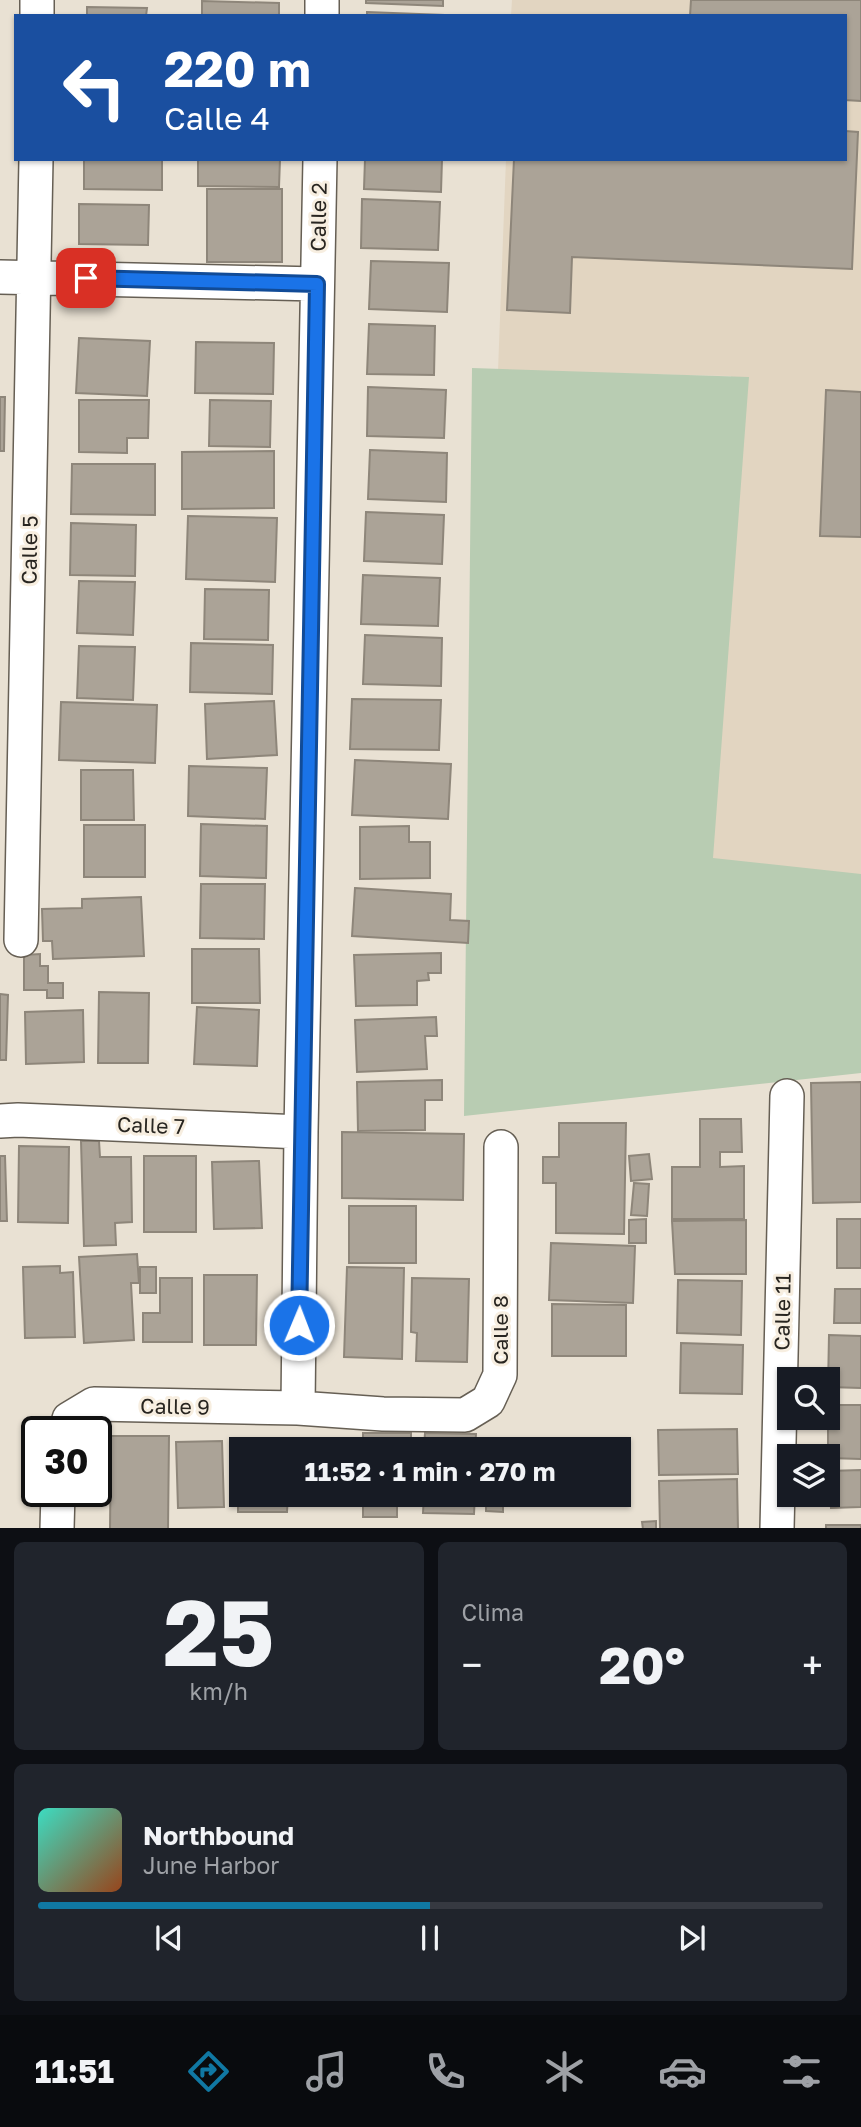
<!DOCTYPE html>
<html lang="es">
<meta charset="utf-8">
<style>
:root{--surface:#171b24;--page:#20242c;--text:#f1f3f6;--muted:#9ea1a6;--line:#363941;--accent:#1078a3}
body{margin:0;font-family:"Golos Text",sans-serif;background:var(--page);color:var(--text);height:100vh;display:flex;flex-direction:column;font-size:26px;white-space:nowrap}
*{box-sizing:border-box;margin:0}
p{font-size:23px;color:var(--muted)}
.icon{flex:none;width:38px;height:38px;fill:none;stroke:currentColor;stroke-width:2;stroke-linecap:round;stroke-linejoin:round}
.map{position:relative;height:1528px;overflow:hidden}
.sheet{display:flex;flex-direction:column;gap:14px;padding:14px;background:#0d0f14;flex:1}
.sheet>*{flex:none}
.top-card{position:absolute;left:14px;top:14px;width:833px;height:147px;border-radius:0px;box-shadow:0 2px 5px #0004;background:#1a4fa0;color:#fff;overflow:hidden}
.tools{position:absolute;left:777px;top:1367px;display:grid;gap:14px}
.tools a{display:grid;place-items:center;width:63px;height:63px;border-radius:0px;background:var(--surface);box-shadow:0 2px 5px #0004;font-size:35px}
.speed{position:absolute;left:21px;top:1416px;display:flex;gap:14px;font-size:35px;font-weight:700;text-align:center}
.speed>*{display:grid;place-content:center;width:91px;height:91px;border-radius:50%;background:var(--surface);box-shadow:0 2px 5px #0004;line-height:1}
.speed .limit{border:4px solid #111;border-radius:10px;background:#fff;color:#111}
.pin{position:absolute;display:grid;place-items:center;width:60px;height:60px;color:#fff;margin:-30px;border-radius:14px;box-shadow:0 4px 10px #0006}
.me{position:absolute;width:77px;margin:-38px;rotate:1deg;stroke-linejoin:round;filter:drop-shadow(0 0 5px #0008)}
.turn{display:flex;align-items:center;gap:24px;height:147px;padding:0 35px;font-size:32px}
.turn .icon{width:91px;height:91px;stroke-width:2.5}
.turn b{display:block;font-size:49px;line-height:60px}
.big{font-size:52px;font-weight:700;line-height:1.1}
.sheet .card{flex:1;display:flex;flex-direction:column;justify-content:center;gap:10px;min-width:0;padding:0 24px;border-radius:10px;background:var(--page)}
.sheet .dial{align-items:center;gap:0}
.dial b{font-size:91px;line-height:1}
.song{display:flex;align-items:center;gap:21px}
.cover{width:84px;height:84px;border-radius:10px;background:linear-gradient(135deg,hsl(170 70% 55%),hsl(20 70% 35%))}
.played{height:7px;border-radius:4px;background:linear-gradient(90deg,var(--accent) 50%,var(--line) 50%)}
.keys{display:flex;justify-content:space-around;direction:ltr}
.heat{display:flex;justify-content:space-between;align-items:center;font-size:38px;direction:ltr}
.sheet .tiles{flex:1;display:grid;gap:14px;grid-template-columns:1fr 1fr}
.card:last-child{grid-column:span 2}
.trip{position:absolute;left:229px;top:1437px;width:402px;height:70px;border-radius:0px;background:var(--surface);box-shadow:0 2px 5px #0004;font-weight:700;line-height:70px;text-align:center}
.tabs{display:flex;height:112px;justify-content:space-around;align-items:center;background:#090b0e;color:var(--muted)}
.tabs .icon{width:49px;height:49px}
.tabs .active{color:var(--accent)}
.tabs b{font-size:32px;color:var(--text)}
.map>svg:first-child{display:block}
.built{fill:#e2d5c1}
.green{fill:#b8ccb2}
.building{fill:#aba397;stroke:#8e867a;stroke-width:2}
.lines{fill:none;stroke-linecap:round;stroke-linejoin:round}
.minor-casing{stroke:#665f54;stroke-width:36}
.minor{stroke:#fff;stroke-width:33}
.route-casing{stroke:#114b97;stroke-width:18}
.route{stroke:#1a73e8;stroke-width:12}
.labels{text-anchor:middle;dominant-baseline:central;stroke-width:6;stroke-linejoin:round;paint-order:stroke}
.street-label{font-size:21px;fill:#282520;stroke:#f7eee0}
</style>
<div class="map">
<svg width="861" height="1529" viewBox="0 0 861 1529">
<rect width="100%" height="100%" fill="#e9e1d3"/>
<path class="built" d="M512,0H861V881L704,866L713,741L731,376L498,371L506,159H845V16H511Z"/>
<path class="green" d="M472,368L749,377L713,858L861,874V1073L464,1116Z"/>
<path class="building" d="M366,0H443V6L366,3Z
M691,0H861V101L845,100V16H690Z
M202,1L279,3V16H202Z
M87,7L147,8L146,16H87Z
M367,12L445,15L367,16Z
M845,131L858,132L852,269L572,257L570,313L507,310L514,159H845Z
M84,159H162V190L84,189Z
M198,159H280L279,187L198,186Z
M365,159H442L441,192L364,189Z
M207,189H282V262H207Z
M362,199L440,202L438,250L361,248Z
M79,204L149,205L148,245L79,244Z
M371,261L449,263L447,312L369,309Z
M369,324L435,326L434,375L367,374Z
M79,338L150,341L147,396L76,393Z
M196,342L274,343L273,394L195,393Z
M368,387L446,390L444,438L367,436Z
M826,390L861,392V537L820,536Z
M0,397H5L4,451H0Z
M79,400H149L148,438H127V453L79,452Z
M210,400L271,401L270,447L209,446Z
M370,450L447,453L446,502L368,499Z
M274,451V508L182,509V452Z
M72,464H155V515L71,514Z
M366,512L444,515L442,564L364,561Z
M188,516L277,518L275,582L186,579Z
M71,523L136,525L135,576L70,575Z
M363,575L440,578L438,626L361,624Z
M79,581L135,582L133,635L77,633Z
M205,589L269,590L268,640L204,639Z
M365,635L442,638L441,686L363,684Z
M191,643L273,645L272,694L190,692Z
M79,646L135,647L133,700L77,698Z
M352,699L441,700L439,750L350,749Z
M274,701L277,755L207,759L205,704Z
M61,702L157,705L155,763L59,760Z
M355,760L451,764L448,819L352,815Z
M189,766L267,768L265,819L188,816Z
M81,770H133L134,820H81Z
M201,824L267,826L266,878L200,876Z
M84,825H145V877H84Z
M409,826V842H430V878L360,879V827Z
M201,884H265L264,939L200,938Z
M355,888L451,894L450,920L469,921L468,943L352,936Z
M141,897L144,956L53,959L52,941H43L42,909L82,908V899Z
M192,949H259L260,1003H192Z
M441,953V973H428L429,980L417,981V1005L356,1006L354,955Z
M40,954V966H48V983H63V998H47V990H24V955Z
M99,992L149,993L148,1063H98Z
M0,994L8,995L6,1060H0Z
M197,1007L259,1010L257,1066L194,1064Z
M83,1010L84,1062L26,1064L25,1012Z
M436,1017L437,1036H425L427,1069L357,1072L355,1020Z
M442,1080V1100H425V1130L358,1131L357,1082Z
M861,1082V1202L813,1203L811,1083Z
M700,1119H741L742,1152H720V1167L744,1166V1219H672V1167H700Z
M559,1123H626L624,1234L556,1233V1183H543V1157H559Z
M342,1132L464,1134L463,1200L342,1198Z
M81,1141H99L100,1157H131L132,1222L115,1223L116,1245L84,1246Z
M19,1146L69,1147L68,1223L18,1222Z
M649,1154L652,1179L631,1181L629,1156Z
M0,1156H5L7,1221H0Z
M144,1156H196V1232H144Z
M259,1161L262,1228L214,1229L212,1162Z
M634,1183L649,1184L647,1216L631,1215Z
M349,1206H416V1263H349Z
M646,1219V1243H629V1220Z
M837,1219H861V1268H837Z
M746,1220V1274H675L672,1221Z
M551,1243L635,1246L633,1303L549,1300Z
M137,1254L139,1283H131L134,1340L84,1343L79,1257Z
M60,1266V1273L73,1272L75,1337L25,1338L23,1267Z
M140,1267H156V1293H140Z
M347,1267L404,1268L402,1359L344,1357Z
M204,1275H257L256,1345H204Z
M160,1278H192V1342H143V1313H160Z
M412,1278L469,1279L467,1362L416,1361L417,1333L411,1332Z
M678,1280L742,1281L741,1335L677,1333Z
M835,1289H861V1323H834Z
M552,1304L626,1305V1356H552Z
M829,1335L861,1336V1388L828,1387Z
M681,1343L743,1345L742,1394L680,1393Z
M828,1405H861V1459L828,1458Z
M737,1429L738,1474L659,1475L658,1430Z
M363,1433H411V1449H363Z
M425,1433L476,1434L475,1449H424Z
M111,1436H169L168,1529H110Z
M238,1438L288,1439V1449H242V1494H288L287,1512H238Z
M488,1438L537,1440V1449H487Z
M222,1441L224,1507L178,1508L176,1442Z
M861,1470V1507L831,1508L829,1471Z
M737,1479L738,1529H660L659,1481Z
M306,1494H349V1506H306Z
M363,1494H411V1504H397V1517H363Z
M424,1494H475L474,1514L423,1513Z
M486,1494H536V1505H503V1512L486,1511Z
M656,1521V1529H643L642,1522Z
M826,1525H861V1529H826Z"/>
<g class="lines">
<defs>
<path id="minor" d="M37,16V0
M322,16V0
M0,277L317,284
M21,940L36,159
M0,1121L18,1120L301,1132
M298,1408L301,1132L320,159
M66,1432L69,1419L94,1404L298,1408L383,1414L465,1415L488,1401L500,1375L501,1147
M57,1529L58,1491
M777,1529L787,1096"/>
</defs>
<use href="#minor" class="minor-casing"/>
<use href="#minor" class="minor"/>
</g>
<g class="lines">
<defs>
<path id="route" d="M86,278L317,284L299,1325"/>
</defs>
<use href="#route" class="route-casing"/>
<use href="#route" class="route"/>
</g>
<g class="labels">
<g class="street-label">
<text transform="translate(318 217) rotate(-89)">Calle 2</text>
<text transform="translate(29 550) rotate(-89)">Calle 5</text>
<text transform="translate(151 1125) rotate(2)">Calle 7</text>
<text transform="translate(782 1312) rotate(-89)">Calle 11</text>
<text transform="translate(500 1330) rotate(-90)">Calle 8</text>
<text transform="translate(175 1406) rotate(1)">Calle 9</text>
</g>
</g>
</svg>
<div class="tools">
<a><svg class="icon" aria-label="search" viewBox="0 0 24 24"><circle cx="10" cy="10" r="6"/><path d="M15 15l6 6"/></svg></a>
<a><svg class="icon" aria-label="layers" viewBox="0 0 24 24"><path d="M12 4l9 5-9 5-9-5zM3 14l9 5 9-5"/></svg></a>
</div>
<div class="speed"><div class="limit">30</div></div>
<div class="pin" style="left:86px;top:278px;background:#d93025"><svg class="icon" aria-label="arrive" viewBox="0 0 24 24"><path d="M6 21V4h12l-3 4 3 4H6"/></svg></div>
<svg class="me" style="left:299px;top:1325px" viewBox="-20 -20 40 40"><circle r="17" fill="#1a73e8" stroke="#fff" stroke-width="3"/><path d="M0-11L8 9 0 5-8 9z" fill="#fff"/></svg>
<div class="trip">11:52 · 1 min · 270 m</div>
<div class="top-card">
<div class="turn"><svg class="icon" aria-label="left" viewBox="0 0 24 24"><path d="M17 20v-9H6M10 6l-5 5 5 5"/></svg><div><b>220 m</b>Calle 4</div></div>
</div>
</div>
<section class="sheet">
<div class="tiles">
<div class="card dial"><b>25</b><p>km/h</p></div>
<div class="card"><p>Clima</p>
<div class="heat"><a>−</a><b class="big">20°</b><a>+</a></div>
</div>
<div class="card">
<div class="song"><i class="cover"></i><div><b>Northbound</b><p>June Harbor</p></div></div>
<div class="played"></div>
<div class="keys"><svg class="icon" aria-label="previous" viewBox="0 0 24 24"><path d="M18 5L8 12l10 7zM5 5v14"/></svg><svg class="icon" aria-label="pause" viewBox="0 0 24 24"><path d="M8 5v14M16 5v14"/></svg><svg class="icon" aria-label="next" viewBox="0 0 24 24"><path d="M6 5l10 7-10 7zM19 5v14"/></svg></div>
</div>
</div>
</section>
<nav class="tabs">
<b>11:51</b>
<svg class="icon active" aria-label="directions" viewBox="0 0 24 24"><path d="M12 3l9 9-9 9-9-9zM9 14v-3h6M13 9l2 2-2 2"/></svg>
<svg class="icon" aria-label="music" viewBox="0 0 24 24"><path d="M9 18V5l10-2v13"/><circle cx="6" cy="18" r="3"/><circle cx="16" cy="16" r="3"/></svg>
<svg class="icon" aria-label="phone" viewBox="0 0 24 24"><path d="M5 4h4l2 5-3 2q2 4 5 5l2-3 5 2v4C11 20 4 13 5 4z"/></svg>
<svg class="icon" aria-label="climate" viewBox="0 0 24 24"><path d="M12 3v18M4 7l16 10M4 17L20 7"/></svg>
<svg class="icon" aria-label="car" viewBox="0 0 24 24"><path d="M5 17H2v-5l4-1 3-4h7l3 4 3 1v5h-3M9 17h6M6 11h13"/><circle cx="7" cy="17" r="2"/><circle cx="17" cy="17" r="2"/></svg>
<svg class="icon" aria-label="filters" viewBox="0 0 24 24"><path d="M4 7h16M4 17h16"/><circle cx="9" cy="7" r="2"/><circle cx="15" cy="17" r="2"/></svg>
</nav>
